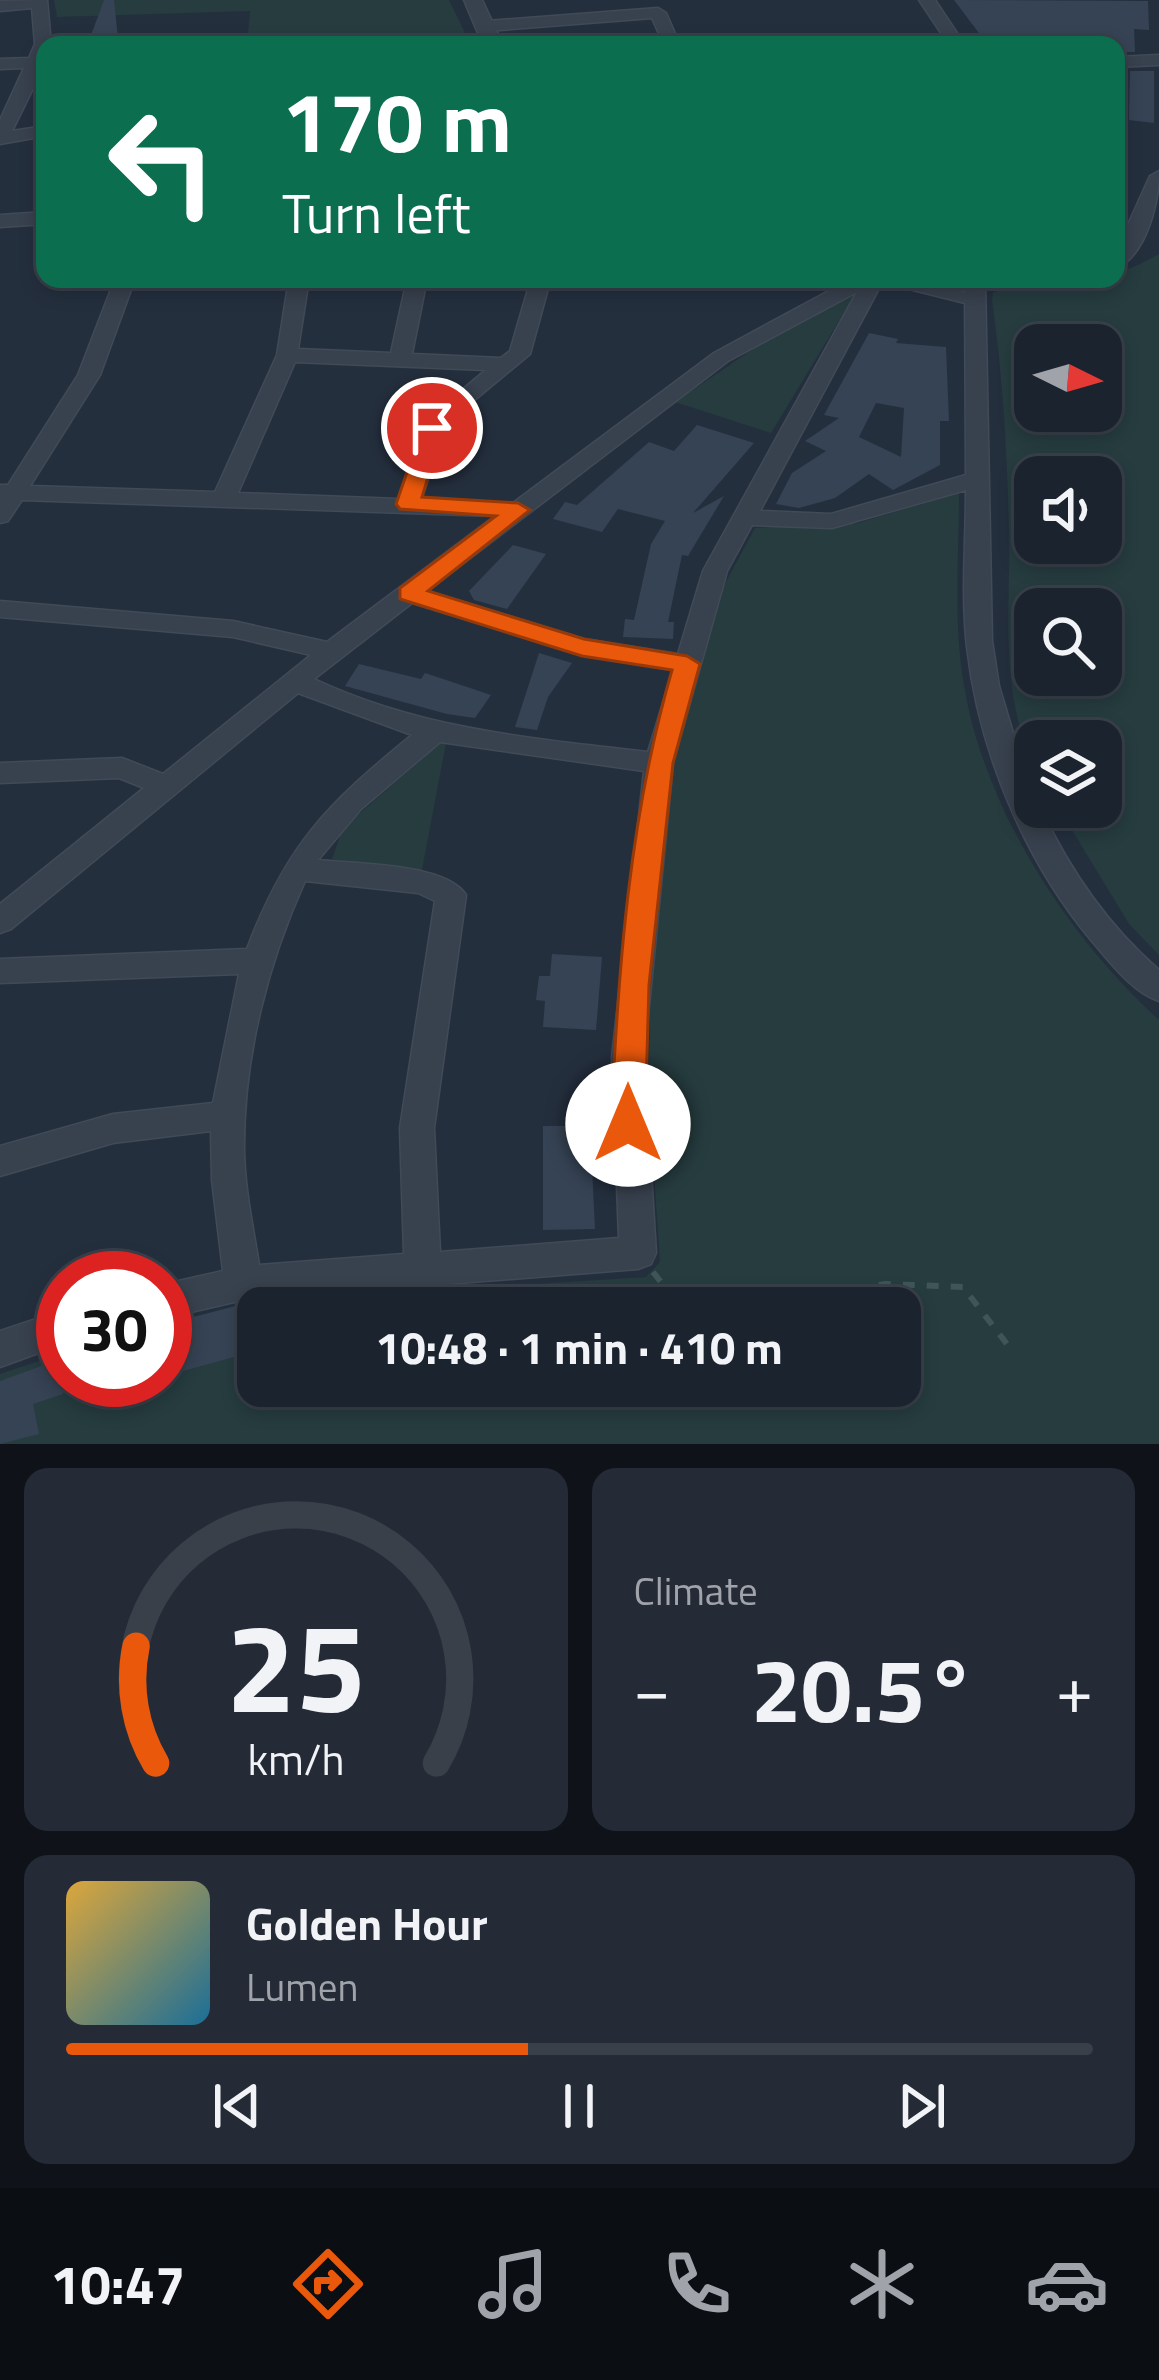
<!DOCTYPE html>
<meta charset="utf-8">
<style>
:root{--surface:#1b232e;--page:#242b36;--text:#f1f3f6;--muted:#a0a4aa;--line:#39404a;--accent:#ea580c}
body{margin:0;font-family:"Titillium Web",sans-serif;background:var(--page);color:var(--text);height:100vh;display:flex;flex-direction:column;font-size:45px;white-space:nowrap}
*{box-sizing:border-box;margin:0}
p{font-size:39px;color:var(--muted)}
.icon{flex:none;width:66px;height:66px;fill:none;stroke:currentColor;stroke-width:2;stroke-linecap:round;stroke-linejoin:round}
.map{position:relative;height:1444px;overflow:hidden}
.side{display:flex;flex-direction:column;gap:24px;padding:24px;background:#0f1319;flex:1}
.side>*{flex:none}
.top-card{position:absolute;left:36px;top:36px;width:1089px;height:252px;border-radius:24px;box-shadow:0 6px 18px #0003,0 0 0 3px var(--line);background:#0b6e4f;color:#fff;overflow:hidden}
.needle{width:78px;rotate:95deg}
.tools{position:absolute;left:1014px;top:324px;display:grid;gap:24px}
.tools a{display:grid;place-items:center;width:108px;height:108px;border-radius:24px;background:var(--surface);box-shadow:0 6px 18px #0003,0 0 0 3px var(--line);font-size:60px}
.speed{position:absolute;left:36px;top:1251px;display:flex;gap:24px;font-size:60px;font-weight:700;text-align:center}
.speed>*{display:grid;place-content:center;width:156px;height:156px;border-radius:50%;background:var(--surface);box-shadow:0 6px 18px #0003,0 0 0 3px var(--line);line-height:1}
.speed .limit{border:18px solid #d22;background:#fff;color:#111}
.pin{position:absolute;display:grid;place-items:center;width:102px;height:102px;color:#fff;margin:-51px;border:6px solid #fff;border-radius:50%;box-shadow:0 3px 12px #0007}
.me{position:absolute;width:132px;margin:-66px;rotate:0deg;stroke-linejoin:round;filter:drop-shadow(0 0 9px #0008)}
.turn{display:flex;align-items:center;gap:42px;height:252px;padding:0 48px;font-size:54px}
.turn .icon{width:156px;height:156px;stroke-width:2.5}
.turn b{display:block;font-size:84px;line-height:102px}
.big{font-size:90px;font-weight:700;line-height:1.1}
.side .widget{flex:1;display:flex;flex-direction:column;justify-content:center;gap:18px;min-width:0;padding:0 42px;border-radius:24px;background:var(--page)}
.side .dial{align-items:center;gap:0}
.dial svg{height:312px;overflow:visible;fill:none;stroke:var(--line);stroke-width:7;stroke-linecap:round;text-anchor:middle}
.dial text{fill:var(--text);stroke:none}
.song{display:flex;align-items:center;gap:36px}
.cover{width:144px;height:144px;border-radius:18px;background:linear-gradient(135deg,hsl(40 70% 55%),hsl(200 70% 35%))}
.played{height:12px;border-radius:6px;background:linear-gradient(90deg,var(--accent) 45%,var(--line) 45%)}
.keys{display:flex;justify-content:space-around;direction:ltr}
.heat{display:flex;justify-content:space-between;align-items:center;font-size:66px;direction:ltr}
.side .tiles{flex:1;display:grid;gap:24px;grid-template-columns:1fr 1fr}
.widget:last-child{grid-column:span 2}
.trip{position:absolute;left:237px;top:1287px;width:684px;height:120px;border-radius:24px;background:var(--surface);box-shadow:0 6px 18px #0003,0 0 0 3px var(--line);font-weight:700;line-height:120px;text-align:center}
.dock{display:flex;height:192px;justify-content:space-around;align-items:center;background:#0b0e12;color:var(--muted)}
.dock .icon{width:84px;height:84px}
.dock .current{color:var(--accent)}
.dock b{font-size:54px;color:var(--text)}
.map>svg:first-child{display:block}
.green{fill:#263c3f;fill-rule:evenodd}
.building{fill:#364354;fill-rule:evenodd}
.lines{fill:none;stroke-linecap:round;stroke-linejoin:round}
.minor-casing{stroke:#414a57;stroke-width:3}
.tertiary-casing{stroke:#414a57;stroke-width:3}
.path{stroke:#3f5557;stroke-width:6;stroke-dasharray:12 12;stroke-linecap:butt}
.minor{fill:#38414e;fill-rule:evenodd}
.tertiary{fill:#38414e;fill-rule:evenodd}
.route{fill:#ea580c;stroke:#983908;stroke-width:3}
</style>
<div class="map">
<svg width="1159" height="1444" viewBox="0 0 1159 1444">
<rect width="100%" height="100%" fill="#242f3e"/>
<path class="green" d="M54,0H449L469,41L247,45L250,11L57,17Z
M1159,254V955L1129,924L1058,807H1101V741H1035V765C998,695 1011,605 1009,529C1007,452 1003,377 992,300L993,292C1060,277 1100,289 1159,254ZM1101,345V411H1035V345ZM1035,477H1101V543H1035ZM1101,609V675H1035V609Z
M857,291L771,433L675,402L793,322Z
M959,493C959,556 953,623 964,685C984,809 1068,937 1159,1020V1444H0V1374L63,1353V1380H165V1325L237,1305L302,1299L646,1277L660,1262L648,1085L652,944L669,785L716,600L755,528L858,523ZM258,1308H900V1386H258Z
M440,743H446L421,875L332,860L342,829Z"/>
<path class="building" d="M104,0H114L118,38H90Z
M954,0L1148,1L1149,30L1134,29L1135,52H1116V45L1083,41L988,45Z
M1130,71H1154V123L1129,120Z
M869,333L898,339L896,343L946,347L949,421H940V465L893,490L869,474L835,498L799,508L776,504L792,473L826,451L805,441L839,418L824,415ZM876,403L904,408L901,457L859,437Z
M697,425L754,443L693,513L724,496L688,556L682,555L668,622H674L673,639L623,637L625,619L634,620L651,544L665,521L618,509L602,532L553,519L565,502L577,505L649,442L674,451Z
M513,545L546,554L507,609L474,600L469,591Z
M539,653L572,663L548,697L537,730L515,727Z
M359,664L421,679L425,673L491,695L475,718L447,714L345,686Z
M552,954L602,957L596,1030L543,1027L545,1001L536,1000L539,976H550Z
M543,1126H590L595,1229L543,1230Z
M237,1306L245,1354L165,1376V1324Z
M63,1358V1394L33,1404L39,1434L0,1444V1381Z"/>
<g class="lines">
<defs>
<path id="minor" d="M47,0L51,44L45,45V64L12,131L45,126V136L0,144V120L24,68L0,69V59L29,58L35,44L32,8L0,11V1Z
M919,0H935L965,45H949Z
M658,8L666,13L680,45H664L652,18L487,31L479,26L487,21Z
M1159,55V65L1116,67V57Z
M1159,171C1159,202 1147,254 1116,269V251L1150,176Z
M45,212V224L0,227V215Z
M115,279H135L100,375L30,486L215,492L277,355L289,279H309L298,349L391,353L407,279H427L412,354L501,358L510,351L531,279H638L628,285H549L530,354L448,422L421,500L513,503L714,353L851,279H884L760,511L831,514L966,475L965,279H985L992,641L999,686L1035,807H1040C1069,869 1107,925 1159,970V1001C1132,992 1110,962 1091,940C1024,860 979,751 967,647C961,596 966,541 966,490L832,528L752,525L727,571L673,763L644,1057L656,1253L651,1264L638,1269L243,1300L165,1318V1284L223,1271L212,1180L211,1131L113,1143L0,1176V1146L113,1114L213,1103L239,974L0,983V959L247,949C286,845 327,804 412,735L298,693L11,929L0,933V904L144,788L119,778L0,783V763L122,758L163,774L311,655L233,637L0,617V601L233,621L327,642L495,516L22,500L8,521L0,523V485H8L78,375ZM857,292L703,571L678,654L584,639L427,591L728,361ZM295,362L486,370L427,419L398,499L238,493ZM412,603L582,655L673,670L648,752C533,739 420,729 314,679ZM440,742L644,771L612,1057L619,1238L440,1252L434,1128L466,895C446,863 354,864 318,860L361,809ZM305,881L418,893L435,901L400,1128L404,1254L259,1265C253,1226 244,1186 244,1146C244,1055 268,963 305,881Z
M63,1310V1344L0,1367V1331Z"/>
<path id="tertiary" d="M464,0H482L503,45H483Z
M869,279H916L985,298L973,305Z"/>
</defs>
<use href="#minor" class="minor-casing"/>
<use href="#tertiary" class="tertiary-casing"/>
<path class="path" d="M653,1272L672,1296L697,1304L757,1303L886,1284L963,1287L1010,1348"/>
<use href="#minor" class="minor"/>
<use href="#tertiary" class="tertiary"/>
</g>
<path class="route" d="M424,423L443,428L422,497L518,503L530,510L428,591L584,639L687,656L700,664L673,763L649,985L645,1124L640,1134L628,1138L616,1134L611,1124C618,970 629,818 672,670L582,656L400,599V588L496,516L400,509L396,504Z"/>
</svg>
<div class="tools">
<a><svg class="needle" viewBox="-14 -14 28 28"><path d="M0-13l5 13h-10z" fill="#e53935"/><path d="M0 13l5-13h-10z" fill="#a0a4aa"/></svg></a>
<a><svg class="icon" aria-label="sound" viewBox="0 0 24 24"><path d="M4 9h4l5-4v14l-5-4H4zM17 9q2 3 0 6"/></svg></a>
<a><svg class="icon" aria-label="search" viewBox="0 0 24 24"><circle cx="10" cy="10" r="6"/><path d="M15 15l6 6"/></svg></a>
<a><svg class="icon" aria-label="layers" viewBox="0 0 24 24"><path d="M12 4l9 5-9 5-9-5zM3 14l9 5 9-5"/></svg></a>
</div>
<div class="speed"><div class="limit">30</div></div>
<div class="pin" style="left:432px;top:428px;background:#d93025"><svg class="icon" aria-label="arrive" viewBox="0 0 24 24"><path d="M6 21V4h12l-3 4 3 4H6"/></svg></div>
<svg class="me" style="left:628px;top:1124px" viewBox="-20 -20 40 40"><circle r="19" fill="#fff"/><path d="M0-13L10 11 0 6-10 11z" fill="#ea580c"/></svg>
<div class="trip">10:48 · 1 min · 410 m</div>
<div class="top-card">
<div class="turn"><svg class="icon" aria-label="left" viewBox="0 0 24 24"><path d="M17 20v-9H6M10 6l-5 5 5 5"/></svg><div><b>170 m</b>Turn left</div></div>
</div>
</div>
<section class="side">
<div class="tiles">
<div class="widget dial"><svg viewBox="0 0 100 80">
<path d="M14 69A42 42 0 1 1 86 69"/>
<path d="M14 69A42 42 0 0 1 9 39" stroke="#ea580c"/>
<text x="50" y="56" font-size="32" font-weight="700">25</text>
<text x="50" y="72" font-size="11">km/h</text>
</svg></div>
<div class="widget"><p>Climate</p>
<div class="heat"><a>−</a><b class="big">20.5°</b><a>+</a></div>
</div>
<div class="widget">
<div class="song"><i class="cover"></i><div><b>Golden Hour</b><p>Lumen</p></div></div>
<div class="played"></div>
<div class="keys"><svg class="icon" aria-label="previous" viewBox="0 0 24 24"><path d="M18 5L8 12l10 7zM5 5v14"/></svg><svg class="icon" aria-label="pause" viewBox="0 0 24 24"><path d="M8 5v14M16 5v14"/></svg><svg class="icon" aria-label="next" viewBox="0 0 24 24"><path d="M6 5l10 7-10 7zM19 5v14"/></svg></div>
</div>
</div>
</section>
<nav class="dock">
<b>10:47</b>
<svg class="icon current" aria-label="directions" viewBox="0 0 24 24"><path d="M12 3l9 9-9 9-9-9zM9 14v-3h6M13 9l2 2-2 2"/></svg>
<svg class="icon" aria-label="music" viewBox="0 0 24 24"><path d="M9 18V5l10-2v13"/><circle cx="6" cy="18" r="3"/><circle cx="16" cy="16" r="3"/></svg>
<svg class="icon" aria-label="phone" viewBox="0 0 24 24"><path d="M5 4h4l2 5-3 2q2 4 5 5l2-3 5 2v4C11 20 4 13 5 4z"/></svg>
<svg class="icon" aria-label="climate" viewBox="0 0 24 24"><path d="M12 3v18M4 7l16 10M4 17L20 7"/></svg>
<svg class="icon" aria-label="car" viewBox="0 0 24 24"><path d="M5 17H2v-5l4-1 3-4h7l3 4 3 1v5h-3M9 17h6M6 11h13"/><circle cx="7" cy="17" r="2"/><circle cx="17" cy="17" r="2"/></svg>
</nav>
